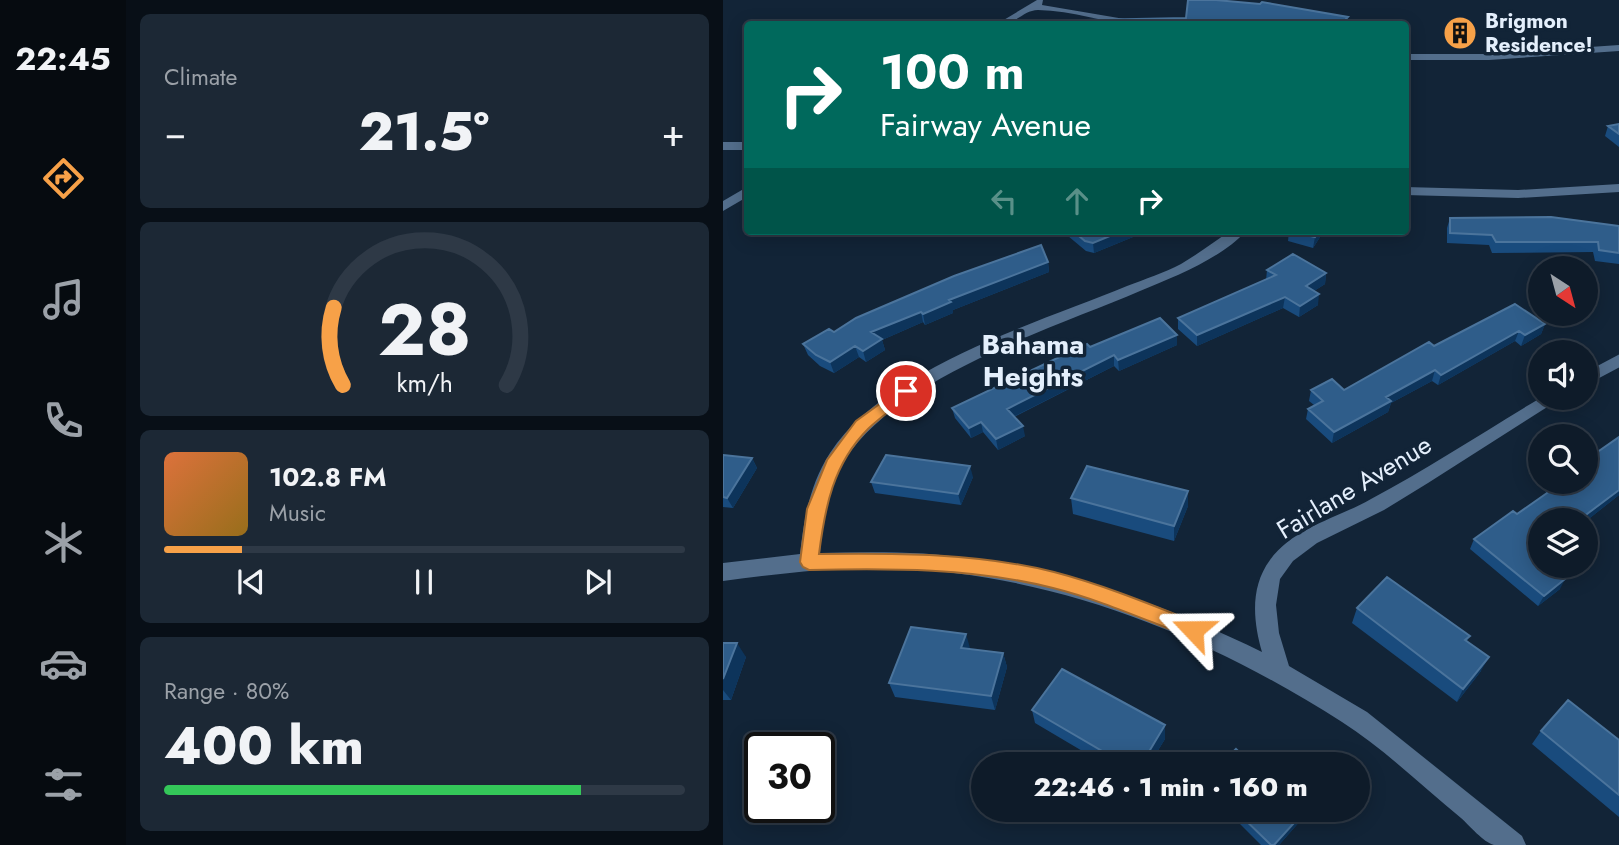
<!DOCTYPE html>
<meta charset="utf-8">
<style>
:root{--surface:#0e1b29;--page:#1c2835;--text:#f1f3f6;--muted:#9ba1a8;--line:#2e3946;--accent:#f7a148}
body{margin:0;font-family:Jost,sans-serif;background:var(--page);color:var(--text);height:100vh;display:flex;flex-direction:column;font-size:26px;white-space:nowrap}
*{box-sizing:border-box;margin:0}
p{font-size:23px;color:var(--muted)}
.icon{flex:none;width:38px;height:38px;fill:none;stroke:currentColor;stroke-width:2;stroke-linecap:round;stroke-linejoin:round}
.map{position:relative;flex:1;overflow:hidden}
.drawer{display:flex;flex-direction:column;gap:14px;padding:14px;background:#080f17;width:597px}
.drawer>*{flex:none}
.top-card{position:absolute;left:21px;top:21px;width:665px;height:214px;border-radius:7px;box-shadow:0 4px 18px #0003,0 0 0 2px var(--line);background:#00695c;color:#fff;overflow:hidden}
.needle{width:46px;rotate:144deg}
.fabs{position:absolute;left:805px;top:256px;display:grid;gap:14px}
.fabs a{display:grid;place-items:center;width:70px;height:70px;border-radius:50%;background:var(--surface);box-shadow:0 4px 18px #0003,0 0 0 2px var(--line);font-size:35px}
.speed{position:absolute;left:21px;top:732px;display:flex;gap:14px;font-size:35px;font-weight:700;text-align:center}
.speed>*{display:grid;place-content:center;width:91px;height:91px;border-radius:50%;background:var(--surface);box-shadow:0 4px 18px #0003,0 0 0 2px var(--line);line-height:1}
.speed .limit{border:4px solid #111;border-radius:10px;background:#fff;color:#111}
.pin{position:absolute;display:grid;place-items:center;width:60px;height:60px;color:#fff;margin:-30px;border:4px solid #fff;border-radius:50%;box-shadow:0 2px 7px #0007}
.me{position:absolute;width:77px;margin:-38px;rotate:293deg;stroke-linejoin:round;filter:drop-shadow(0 0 5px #0008)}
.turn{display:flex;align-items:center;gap:24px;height:147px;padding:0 21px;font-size:32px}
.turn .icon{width:91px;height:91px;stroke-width:2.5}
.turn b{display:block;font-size:49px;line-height:60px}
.lanes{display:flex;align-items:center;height:66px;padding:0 21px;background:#0003;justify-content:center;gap:35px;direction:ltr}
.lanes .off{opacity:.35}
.big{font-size:52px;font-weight:800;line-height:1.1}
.drawer .tile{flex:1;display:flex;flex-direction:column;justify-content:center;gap:10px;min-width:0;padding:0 24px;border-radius:10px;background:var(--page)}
.drawer .dial{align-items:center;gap:0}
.dial svg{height:182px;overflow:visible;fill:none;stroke:var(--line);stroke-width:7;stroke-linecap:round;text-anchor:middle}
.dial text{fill:var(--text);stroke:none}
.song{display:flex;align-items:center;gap:21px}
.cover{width:84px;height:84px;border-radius:10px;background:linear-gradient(135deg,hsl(20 70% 55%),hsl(40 70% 35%))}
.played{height:7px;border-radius:4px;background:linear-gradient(90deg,var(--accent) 15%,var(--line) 15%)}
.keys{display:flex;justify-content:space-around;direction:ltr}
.heat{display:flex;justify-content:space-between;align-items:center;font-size:38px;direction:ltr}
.charge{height:10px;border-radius:5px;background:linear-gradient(90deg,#34c759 80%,var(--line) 0)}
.trip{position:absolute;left:248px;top:752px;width:399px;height:70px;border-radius:35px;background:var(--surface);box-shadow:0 4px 18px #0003,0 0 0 2px var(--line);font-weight:800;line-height:70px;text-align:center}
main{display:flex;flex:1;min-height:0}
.tabs{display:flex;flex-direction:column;width:126px;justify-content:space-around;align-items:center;background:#060b10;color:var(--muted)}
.tabs .icon{width:49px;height:49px}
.tabs .current{color:var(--accent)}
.tabs b{font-size:32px;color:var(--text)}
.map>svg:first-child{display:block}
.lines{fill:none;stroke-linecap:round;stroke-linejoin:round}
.minor{fill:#536e8c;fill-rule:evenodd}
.tertiary{fill:#536e8c;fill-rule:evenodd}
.wall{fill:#194b7d}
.shaded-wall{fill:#0d345b}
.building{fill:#2f5d8a;stroke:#4b749c;stroke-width:2}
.route{fill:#f7a148;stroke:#a1692f;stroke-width:2}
.labels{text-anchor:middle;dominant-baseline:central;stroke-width:7;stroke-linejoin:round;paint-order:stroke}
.far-poi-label{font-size:21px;font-weight:bold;fill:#e4effc;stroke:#122437;text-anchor:start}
.street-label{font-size:26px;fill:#e4effc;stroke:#122437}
.neighbourhood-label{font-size:28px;font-weight:bold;fill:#e4effc;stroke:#122437}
</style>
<main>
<nav class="tabs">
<b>22:45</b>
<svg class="icon current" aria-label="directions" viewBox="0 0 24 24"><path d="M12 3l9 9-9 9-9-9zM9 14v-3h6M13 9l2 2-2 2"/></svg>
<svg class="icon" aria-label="music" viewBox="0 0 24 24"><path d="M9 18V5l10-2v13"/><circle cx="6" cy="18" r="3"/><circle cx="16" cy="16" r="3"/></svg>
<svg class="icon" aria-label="phone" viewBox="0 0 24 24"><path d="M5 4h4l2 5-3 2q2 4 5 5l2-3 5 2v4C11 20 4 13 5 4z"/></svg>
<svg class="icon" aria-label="climate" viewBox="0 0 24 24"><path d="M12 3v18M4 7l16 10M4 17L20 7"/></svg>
<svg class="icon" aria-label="car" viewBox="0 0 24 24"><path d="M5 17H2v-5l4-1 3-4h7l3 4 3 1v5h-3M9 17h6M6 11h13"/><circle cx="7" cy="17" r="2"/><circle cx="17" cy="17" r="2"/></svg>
<svg class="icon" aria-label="filters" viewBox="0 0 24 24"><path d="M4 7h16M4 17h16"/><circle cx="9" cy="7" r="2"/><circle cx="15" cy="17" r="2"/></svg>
</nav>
<section class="drawer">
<div class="tile"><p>Climate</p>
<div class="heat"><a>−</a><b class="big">21.5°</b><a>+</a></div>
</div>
<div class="tile dial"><svg viewBox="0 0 100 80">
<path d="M14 69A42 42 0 1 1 86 69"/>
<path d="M14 69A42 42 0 0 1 10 35" stroke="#f7a148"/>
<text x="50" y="56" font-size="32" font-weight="700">28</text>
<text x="50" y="72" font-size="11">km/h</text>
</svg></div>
<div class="tile">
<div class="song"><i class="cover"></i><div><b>102.8 FM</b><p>Music</p></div></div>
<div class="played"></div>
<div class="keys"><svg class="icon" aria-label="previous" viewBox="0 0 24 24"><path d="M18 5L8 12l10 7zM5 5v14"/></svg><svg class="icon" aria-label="pause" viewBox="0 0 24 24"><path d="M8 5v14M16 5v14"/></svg><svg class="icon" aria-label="next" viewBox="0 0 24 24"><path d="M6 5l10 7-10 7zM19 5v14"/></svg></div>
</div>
<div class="tile"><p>Range · 80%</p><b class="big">400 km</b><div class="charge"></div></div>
</section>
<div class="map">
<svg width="897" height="845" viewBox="0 0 897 845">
<rect width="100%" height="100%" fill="#122437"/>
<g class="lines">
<path class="minor" d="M314,0H320L319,5L431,24C392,28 353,10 315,10C300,10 292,26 274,24Z
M897,45V51L766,60H682V54H766Z
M24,187V197L0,211V201Z
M507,231H523C499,258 451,277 417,291C328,329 174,377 121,461C104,489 100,521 97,553C148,552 200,551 251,559C353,574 448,607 539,652C530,621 527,587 547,560C571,527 615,518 648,499C706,468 762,431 819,397H840L705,483L661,510L594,543L570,561L557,579L553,605L556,633L566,666L644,712L799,836L803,845C794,845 780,845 771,845C760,842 747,826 738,818C700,787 660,748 619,722C483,635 332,574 169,568C112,566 56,574 0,581V563L77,554C81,518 87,484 107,453C161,369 314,323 404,286C422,279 441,273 458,264C475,254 491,242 507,231Z
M897,354V367L863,385V372Z"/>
<path class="tertiary" d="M0,142H24V150H0Z
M897,184V192L795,198L682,195V187L795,190Z"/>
</g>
<path class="wall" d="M896,124V147L882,136L885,126Z
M727,218L896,226V264L872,261L870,252L769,253L766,245L724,243V228Z
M339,231H410V237L371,253L363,251Z
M566,231H601L590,248L565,241Z
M325,262L326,272L230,310V313L202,325L200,322L159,340L162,350L143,362L136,357L111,373L97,366L85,355L80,344L111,332Z
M544,270L603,273L602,284L591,291L595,305L576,317L560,308L474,346L455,329V318L543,280Z
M822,324L818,334L798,346L792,341L715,385L709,381L668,403L665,412L609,443L583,419L585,409L591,405L586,401L588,390H621L711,346Z
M454,335V345L396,371L391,366L291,417L302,436L275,450L260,432L248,438L232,418L229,408L367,347Z
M896,437V495L863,521L817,520V555L815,557L837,589L815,606L747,549L751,539L794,514L824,493L821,490L825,481H863Z
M0,455L29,458L34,468L10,508L0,507Z
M250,477L238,505L152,493L148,482Z
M348,498L465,506L451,541L350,514Z
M634,608L747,636L744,641L758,671L734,702L629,623Z
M0,643L23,657L8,700H0Z
M247,648V649L280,653L284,667L272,710L172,697L166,683Z
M309,710L442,739L426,765H383L312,723Z
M818,731L896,740V817L809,744Z
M503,810H579L578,820L556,845H538Z"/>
<path class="shaded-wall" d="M625,17L623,24H618Z
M399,231H410V237L371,253L370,243Z
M596,231H601L590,248L592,237Z
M325,262L326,272L230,310V313L202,325L200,314L226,300Z
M603,273L602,284L582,297L583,286Z
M596,294L595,305L576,317L577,306Z
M562,297L560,308L474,346V335Z
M198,312L200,322L159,340L162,350L143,362L140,351L148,332Z
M822,324L818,334L798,346L802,335Z
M796,331L792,341L715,385L718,375Z
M454,335V345L396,371L395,360Z
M132,346L136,357L111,373L107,362Z
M391,355V366L286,419L284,409Z
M712,370L709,381L668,403L665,412L609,443L611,432L663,397Z
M258,422L260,432L248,438L246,428Z
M300,426L302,436L275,450L273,439Z
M29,458L34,468L10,508L4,498Z
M247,466L250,477L238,505L235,494Z
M896,490V495L863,521V520H856Z
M465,491V506L451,541V526Z
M817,549V555L806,564L811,554Z
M842,579L837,589L815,606L821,596Z
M243,634L247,648L243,662L238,648Z
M14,643L23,657L8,700L0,690V679Z
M280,653L284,667L272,710L268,696Z
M766,657L758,671L734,702L740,689Z
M442,725V739L426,765H418Z
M581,812L578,820L556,845H551Z"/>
<path class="building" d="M465,0H493L537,4L539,2L625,17L618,24H363L364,20L463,18Z
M351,20L343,24H307L308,21Z
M896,124V134L885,126Z
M828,217L896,226V253L876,250L875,242H773L769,235L727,233V218Z
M350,231H399L370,243L362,241Z
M567,231H596L592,237Z
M318,245L325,262L226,300L228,302L200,314L198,312L148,332L159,339L140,351L132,346L107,362L93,355L80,344L106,329L111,332L133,318L231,276Z
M570,254L603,273L583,286L596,294L577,306L562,297L474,335L455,318L553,275L544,270Z
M792,304L822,324L802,335L796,331L718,375L712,370L663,397L668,401L611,432L585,409L600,401L588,390L609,379L621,390L706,342L711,346Z
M437,318L454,335L395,360L391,355L284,409L300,426L273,439L258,422L246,428L229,408L364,344L367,347Z
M896,437V490L856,520H817V549L811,554L817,559V565H826L842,579L821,596L751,539L790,511L794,514L834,486L827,481H863V460Z
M0,455L29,458L4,498L0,497Z
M163,455L247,466L235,494L148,482Z
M364,466L465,491L451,526L348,498Z
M664,577L747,636L742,640L766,657L740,689L634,608Z
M188,627L243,634L238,648L280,653L268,696L166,683Z
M0,643H14L0,679Z
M339,669L442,725L418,765H403L309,710Z
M845,700L896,740V795L818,731Z
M513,749L530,765H497Z
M512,810H579L581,812L551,845H548Z"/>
<path class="route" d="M183,385L188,387L190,391L188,395C174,406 158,416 145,429C110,464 102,507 96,554C174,553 255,553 331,572C381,585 429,605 477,624L480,630L477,636L470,638C424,621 378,600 330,588C251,568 167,568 86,570L80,567L77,562L84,509L104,460L133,421Z"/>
<defs>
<symbol id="building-disc" viewBox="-11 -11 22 22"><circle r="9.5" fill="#f7a148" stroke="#122437"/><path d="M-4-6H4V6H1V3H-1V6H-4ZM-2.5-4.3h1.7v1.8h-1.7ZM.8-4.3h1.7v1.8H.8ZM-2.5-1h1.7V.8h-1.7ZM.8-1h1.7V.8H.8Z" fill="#111"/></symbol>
</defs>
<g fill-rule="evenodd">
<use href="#building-disc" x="718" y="14" width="38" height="38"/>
</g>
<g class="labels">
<g class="far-poi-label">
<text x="762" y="21">Brigmon<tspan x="762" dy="24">Residence!</tspan></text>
</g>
<g class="street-label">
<text transform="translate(631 487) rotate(-31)">Fairlane Avenue</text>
</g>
<g class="neighbourhood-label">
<text x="310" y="344">Bahama<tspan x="310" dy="32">Heights</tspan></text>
</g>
</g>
</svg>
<div class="fabs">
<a><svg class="needle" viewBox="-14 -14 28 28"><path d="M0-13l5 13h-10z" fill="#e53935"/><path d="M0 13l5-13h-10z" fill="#9ba1a8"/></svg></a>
<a><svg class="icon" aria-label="sound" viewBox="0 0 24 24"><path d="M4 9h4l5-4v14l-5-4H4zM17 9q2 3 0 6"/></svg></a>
<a><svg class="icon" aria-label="search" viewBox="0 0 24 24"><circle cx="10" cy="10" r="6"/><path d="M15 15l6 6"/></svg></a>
<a><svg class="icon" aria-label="layers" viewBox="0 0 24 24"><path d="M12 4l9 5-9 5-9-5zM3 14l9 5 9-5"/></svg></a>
</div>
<div class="speed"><div class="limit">30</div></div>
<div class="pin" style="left:183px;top:391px;background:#d93025"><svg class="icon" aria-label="arrive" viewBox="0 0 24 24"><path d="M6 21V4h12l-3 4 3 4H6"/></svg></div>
<svg class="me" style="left:470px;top:630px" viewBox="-20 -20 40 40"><path d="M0-17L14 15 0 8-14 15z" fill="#f7a148" stroke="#fff" stroke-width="4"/></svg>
<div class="trip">22:46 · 1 min · 160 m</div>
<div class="top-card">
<div class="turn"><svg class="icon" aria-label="right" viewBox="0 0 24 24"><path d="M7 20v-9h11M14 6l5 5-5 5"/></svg><div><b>100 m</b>Fairway Avenue</div></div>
<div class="lanes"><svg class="icon off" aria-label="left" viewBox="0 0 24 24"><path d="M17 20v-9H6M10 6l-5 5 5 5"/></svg><svg class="icon off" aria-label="ahead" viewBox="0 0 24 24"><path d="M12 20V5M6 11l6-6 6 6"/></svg><svg class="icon" aria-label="right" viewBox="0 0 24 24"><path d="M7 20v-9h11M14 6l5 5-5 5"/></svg></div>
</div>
</div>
</main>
